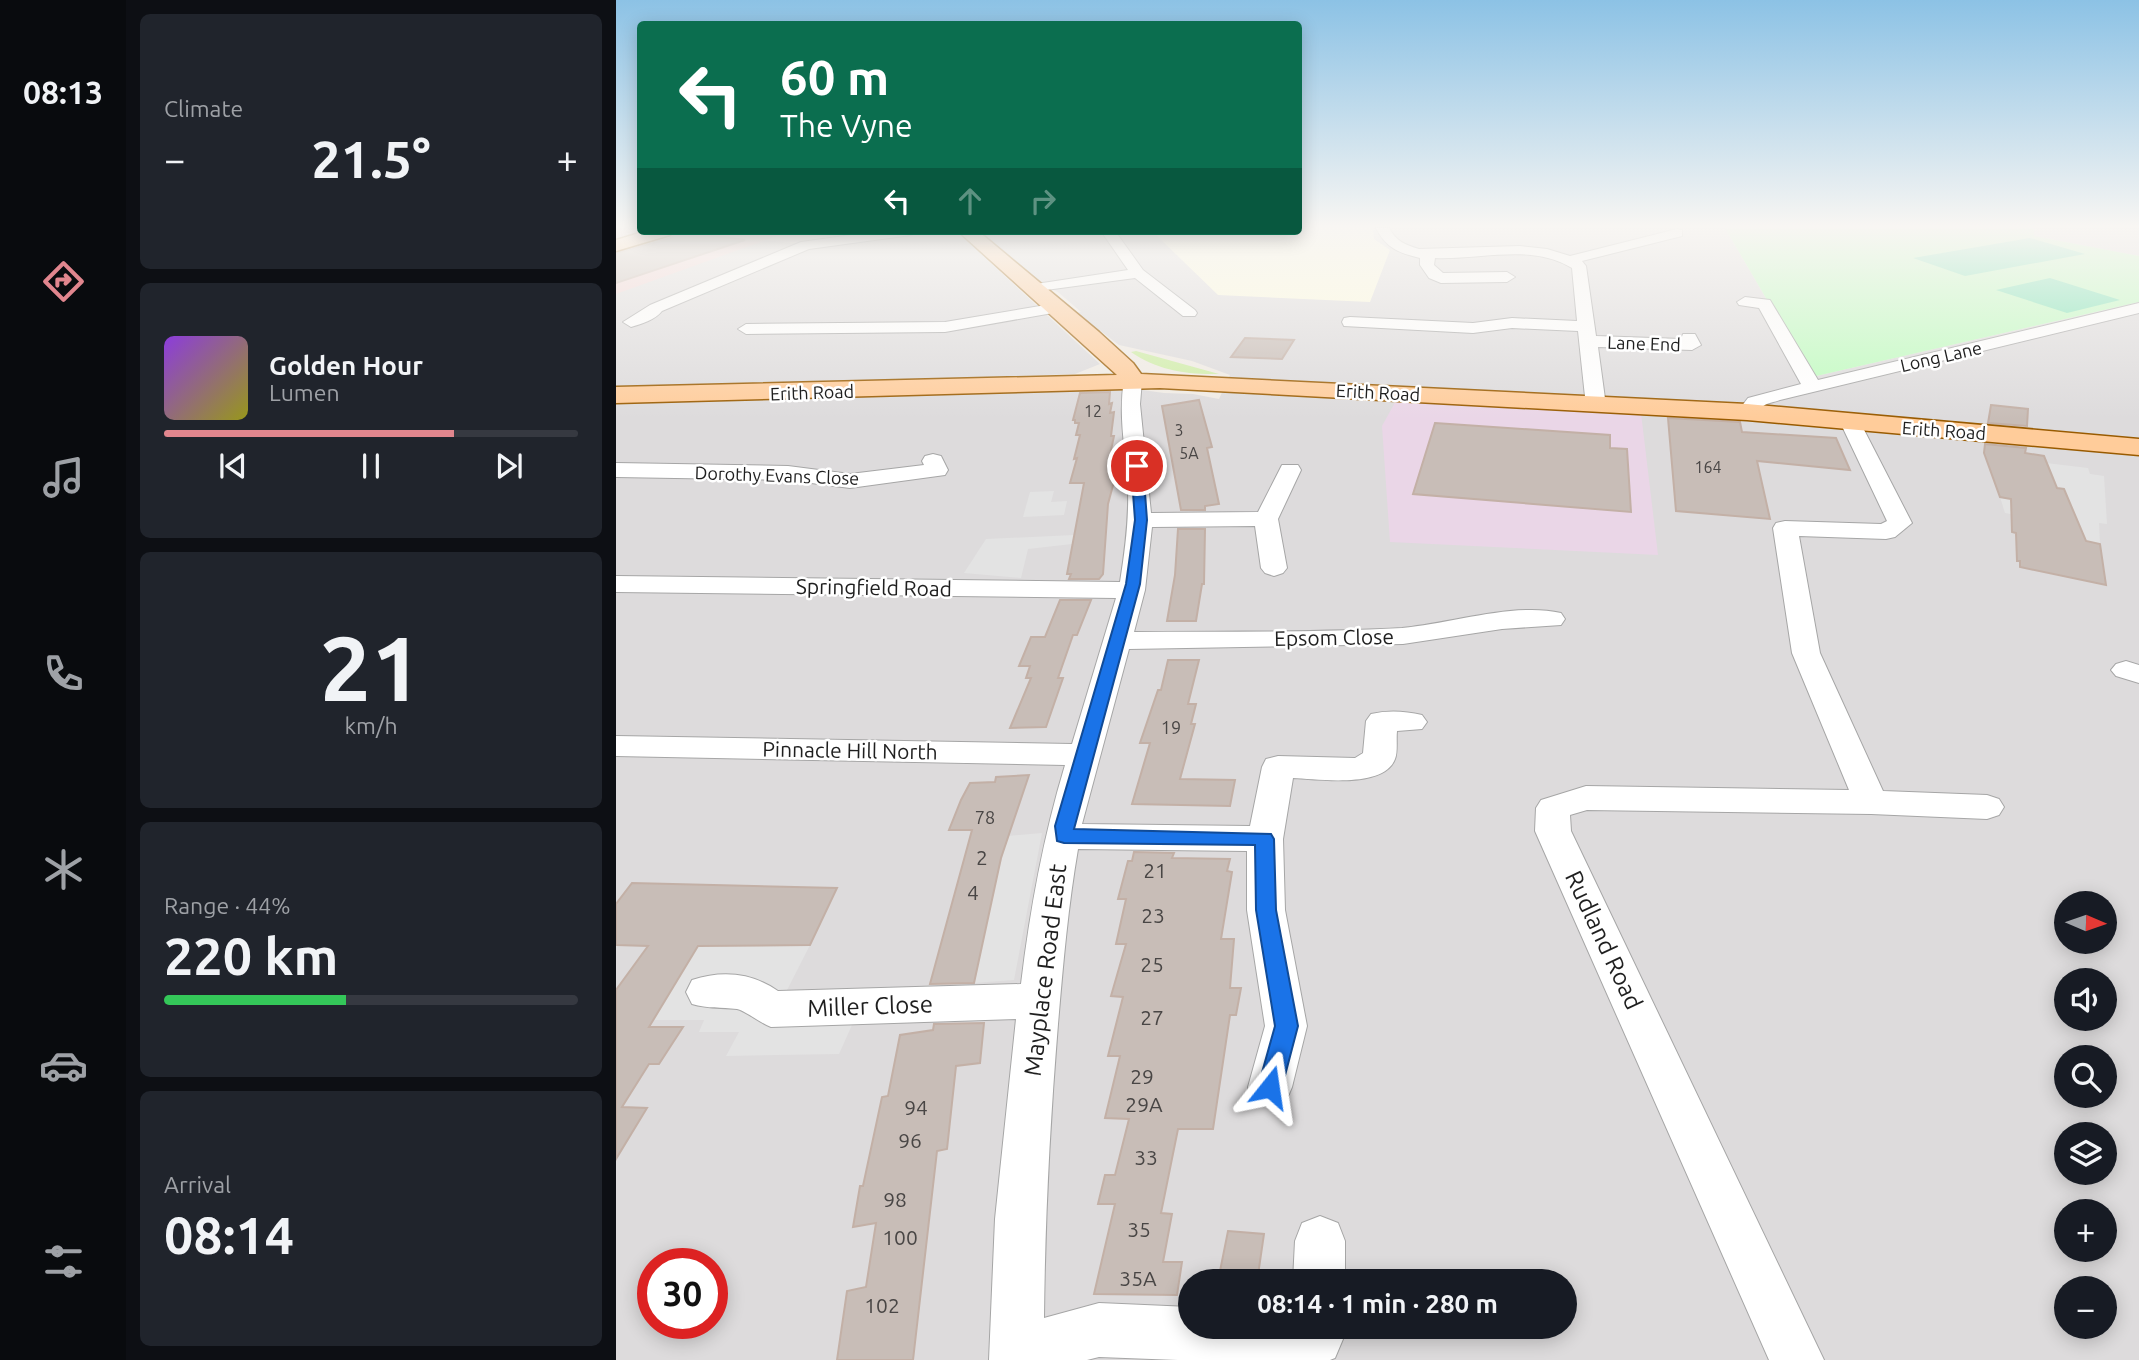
<!DOCTYPE html>
<meta charset="utf-8">
<style>
:root{--surface:#171b24;--page:#20242c;--text:#f1f3f6;--muted:#9ea1a6;--line:#363941;--accent:#e1868e}
body{margin:0;font-family:Ubuntu,sans-serif;background:var(--page);color:var(--text);height:100vh;display:flex;flex-direction:column;font-size:26px;white-space:nowrap}
*{box-sizing:border-box;margin:0}
p{font-size:23px;color:var(--muted)}
.icon{flex:none;width:38px;height:38px;fill:none;stroke:currentColor;stroke-width:2;stroke-linecap:round;stroke-linejoin:round}
.map{position:relative;flex:1;overflow:hidden}
.side{display:flex;flex-direction:column;gap:14px;padding:14px;background:#0d0f14;width:490px}
.side>*{flex:none}
.guide{position:absolute;left:21px;top:21px;width:665px;height:214px;border-radius:7px;box-shadow:0 4px 18px #0003;background:#0b6e4f;color:#fff;overflow:hidden}
.needle{width:46px;rotate:92deg}
.buttons{position:absolute;left:1438px;top:891px;display:grid;gap:14px}
.buttons a{display:grid;place-items:center;width:63px;height:63px;border-radius:50%;background:var(--surface);box-shadow:0 4px 18px #0003;font-size:35px}
.speed{position:absolute;left:21px;top:1248px;display:flex;gap:14px;font-size:35px;font-weight:700;text-align:center}
.speed>*{display:grid;place-content:center;width:91px;height:91px;border-radius:50%;background:var(--surface);box-shadow:0 4px 18px #0003;line-height:1}
.speed .limit{border:10px solid #d22;background:#fff;color:#111}
.pin{position:absolute;display:grid;place-items:center;width:60px;height:60px;color:#fff;margin:-30px;border:4px solid #fff;border-radius:50%;box-shadow:0 2px 7px #0007}
.me{position:absolute;width:77px;margin:-38px;rotate:15deg;stroke-linejoin:round;filter:drop-shadow(0 0 5px #0008)}
.turn{display:flex;align-items:center;gap:24px;height:147px;padding:0 28px;font-size:32px}
.turn .icon{width:91px;height:91px;stroke-width:2.5}
.turn b{display:block;font-size:49px;line-height:60px}
.lanes{display:flex;align-items:center;height:66px;padding:0 28px;background:#0003;justify-content:center;gap:35px;direction:ltr}
.lanes .off{opacity:.35}
.big{font-size:52px;font-weight:700;line-height:1.1}
.side .card{flex:1;display:flex;flex-direction:column;justify-content:center;gap:10px;min-width:0;padding:0 24px;border-radius:10px;background:var(--page)}
.side .dial{align-items:center;gap:0}
.dial b{font-size:91px;line-height:1}
.song{display:flex;align-items:center;gap:21px}
.cover{width:84px;height:84px;border-radius:10px;background:linear-gradient(135deg,hsl(270 70% 55%),hsl(60 70% 35%))}
.played{height:7px;border-radius:4px;background:linear-gradient(90deg,var(--accent) 70%,var(--line) 70%)}
.keys{display:flex;justify-content:space-around;direction:ltr}
.heat{display:flex;justify-content:space-between;align-items:center;font-size:38px;direction:ltr}
.charge{height:10px;border-radius:5px;background:linear-gradient(90deg,#34c759 44%,var(--line) 0)}
.trip{position:absolute;left:562px;top:1269px;width:399px;height:70px;border-radius:35px;background:var(--surface);box-shadow:0 4px 18px #0003;font-weight:700;line-height:70px;text-align:center}
main{display:flex;flex:1;min-height:0}
.dock{display:flex;flex-direction:column;width:126px;justify-content:space-around;align-items:center;background:#090b0e;color:var(--muted)}
.dock .icon{width:49px;height:49px}
.dock .selected{color:var(--accent)}
.dock b{font-size:32px;color:var(--text)}
.map>svg:first-child{display:block}
.residential{fill:#dddbdc;fill-rule:evenodd}
.commercial{fill:#f2d2d3}
.industrial{fill:#ead6e7}
.education{fill:#fffdde}
.grass{fill:#cfeda7}
.park{fill:#bffcbf}
.pitch{fill:#7ee4b5}
.parking{fill:#e3e3e3}
.building{fill:#c8bdb7;stroke:#c3b0a6;stroke-width:2}
.lines{fill:none;stroke-linecap:round;stroke-linejoin:round}
.minor-casing{stroke:#a6a6a6;stroke-width:2}
.major-casing{stroke:#995b00;stroke-width:3}
.minor{fill:#fff;fill-rule:evenodd}
.major{fill:#ffcc9a;fill-rule:evenodd}
.route{fill:#1a73e8;stroke:#114b97;stroke-width:2}
.labels{text-anchor:middle;dominant-baseline:central;stroke-width:5;stroke-linejoin:round;paint-order:stroke}
.far-number-label{font-size:16px;fill:#494645}
.far-street-label{font-size:18px;fill:#1f1f1f;stroke:#fff}
.number-label{font-size:18px;fill:#494645}
.street-label{font-size:21px;fill:#1f1f1f;stroke:#fff}
.near-number-label{font-size:21px;fill:#494645}
.near-street-label{font-size:24px;fill:#1f1f1f;stroke:#fff}
</style>
<main>
<nav class="dock">
<b>08:13</b>
<svg class="icon selected" aria-label="directions" viewBox="0 0 24 24"><path d="M12 3l9 9-9 9-9-9zM9 14v-3h6M13 9l2 2-2 2"/></svg>
<svg class="icon" aria-label="music" viewBox="0 0 24 24"><path d="M9 18V5l10-2v13"/><circle cx="6" cy="18" r="3"/><circle cx="16" cy="16" r="3"/></svg>
<svg class="icon" aria-label="phone" viewBox="0 0 24 24"><path d="M5 4h4l2 5-3 2q2 4 5 5l2-3 5 2v4C11 20 4 13 5 4z"/></svg>
<svg class="icon" aria-label="climate" viewBox="0 0 24 24"><path d="M12 3v18M4 7l16 10M4 17L20 7"/></svg>
<svg class="icon" aria-label="car" viewBox="0 0 24 24"><path d="M5 17H2v-5l4-1 3-4h7l3 4 3 1v5h-3M9 17h6M6 11h13"/><circle cx="7" cy="17" r="2"/><circle cx="17" cy="17" r="2"/></svg>
<svg class="icon" aria-label="filters" viewBox="0 0 24 24"><path d="M4 7h16M4 17h16"/><circle cx="9" cy="7" r="2"/><circle cx="15" cy="17" r="2"/></svg>
</nav>
<section class="side">
<div class="card"><p>Climate</p>
<div class="heat"><a>−</a><b class="big">21.5°</b><a>+</a></div>
</div>
<div class="card">
<div class="song"><i class="cover"></i><div><b>Golden Hour</b><p>Lumen</p></div></div>
<div class="played"></div>
<div class="keys"><svg class="icon" aria-label="previous" viewBox="0 0 24 24"><path d="M18 5L8 12l10 7zM5 5v14"/></svg><svg class="icon" aria-label="pause" viewBox="0 0 24 24"><path d="M8 5v14M16 5v14"/></svg><svg class="icon" aria-label="next" viewBox="0 0 24 24"><path d="M6 5l10 7-10 7zM19 5v14"/></svg></div>
</div>
<div class="card dial"><b>21</b><p>km/h</p></div>
<div class="card"><p>Range · 44%</p><b class="big">220 km</b><div class="charge"></div></div>
<div class="card"><p>Arrival</p><b class="big">08:14</b></div>
</section>
<div class="map">
<svg width="1523" height="1360" viewBox="0 0 1523 1360">
<rect width="100%" height="100%" fill="#f0ebe4"/>
<path class="residential" d="M683,228H1109L1196,377L1523,302V1360H0V401L423,392L498,386L548,393L577,394L603,399L614,375L576,361L503,345L461,313L465,312L442,292L428,286L361,231H682ZM1451,903H1489V942H1451ZM1451,980H1489V1018H1451ZM1451,1057H1489V1096H1451ZM1451,1134H1489V1172H1451ZM1451,1211H1489V1250H1451ZM37,1264H96V1323H37ZM574,1281H948V1326H574ZM1451,1288H1489V1326H1451Z
M1418,228H1523V256L1417,236Z
M314,231H340L484,364L459,374L0,390V293L145,240L208,246Z"/>
<path class="commercial" d="M0,228H24V231H175L0,294Z"/>
<path class="industrial" d="M782,397L1025,413L1042,555L774,542L766,426Z"/>
<path class="education" d="M683,228H757L758,239L774,250L754,302L602,295L536,231H682Z"/>
<path class="grass" d="M520,351L603,374C571,375 541,370 515,352Z"/>
<path class="park" d="M1109,228H1418V236L1523,256V302L1196,377Z"/>
<path class="pitch" d="M1414,238L1469,254L1349,276L1297,258Z
M1434,278L1504,300L1451,313L1380,290Z"/>
<path class="parking" d="M1430,463L1472,468L1474,474L1488,476L1491,524L1483,523L1484,544L1454,538V525L1389,513L1384,497L1455,506L1448,489L1441,488Z
M438,491L435,502L451,501L448,515L407,517L414,492Z
M458,535L456,544L412,549L405,578L348,573L370,539Z
M426,833L398,980L358,983L375,900L392,836Z
M194,945L168,996H249L223,1054L110,1056L123,1032H83L88,1020H37L82,946Z"/>
<path class="building" d="M78,233L129,240L0,283V253L55,238L58,234Z
M629,338L678,340L666,359L615,357Z
M494,392L493,404L496,403L494,413L498,412L495,436H498L495,450H499L496,462L502,461L497,474H500L492,504L487,574L483,579H453L455,574H451L468,483H454L461,458L458,459L464,435H460L463,423H459V420H457L464,393Z
M583,400L596,447L591,448L603,504L589,506V510H565L546,406Z
M1375,405L1412,409L1411,426L1372,423Z
M1052,418L1124,422L1126,432L1220,438L1234,470L1141,461L1154,519L1060,511Z
M819,423L994,435V448L1011,449L1015,512L797,494Z
M1369,444L1410,448L1409,453L1428,456L1441,488L1448,489L1470,541L1484,544L1490,585L1404,567V561H1401L1400,533L1396,532L1395,499L1384,497L1368,453Z
M562,529H589L588,584H586L580,621H551L559,575Z
M444,600H475L461,635H457L442,678H447L430,727L394,728L415,678H410L414,666H403L415,637H429Z
M552,660H583L572,704H580L575,724H579L564,779L619,780L614,806L516,804L534,743H524L542,690H545Z
M413,775L385,858L358,983L314,984L356,830H333L345,800L354,783L379,782L380,777Z
M518,852L558,853L556,858L614,859L611,871L616,872L605,939H618L614,988H625L620,1015H614L597,1129H562L545,1213L556,1214L547,1262H566L561,1295L478,1294L499,1204H482L489,1175H499L513,1119L489,1118L504,1056H492L507,997L495,996L510,944H500L510,899H502L512,861H516Z
M16,883L221,888L194,945L82,946L33,1027H67L43,1064H33L6,1107L31,1108L0,1159V990L32,946L0,945V904Z
M368,1023L364,1063L340,1066L331,1149L321,1151L297,1360H221L231,1291L250,1287L260,1223L237,1227L244,1186H247L266,1097L272,1096L284,1035L317,1030L318,1024Z
M612,1231L648,1234L642,1275L604,1271Z"/>
<g class="lines">
<defs>
<path id="minor" d="M760,228H773C780,241 789,245 803,249L904,246L931,249L954,256L1061,229L1066,230V236L966,261L970,266L980,336L1065,339L1067,334H1079L1085,345L1076,350L982,347L990,406L987,410H973L970,406L962,331L896,328L857,333L728,326L726,322L728,318L734,317L857,323L896,318L961,321L956,268C915,243 864,260 819,258L818,265L827,273L891,272L899,277L891,282L825,283L813,278L804,265V258C783,253 770,248 760,228Z
M264,231H302L295,235L193,249L46,311C39,320 25,324 15,327L7,322L34,305L185,242Z
M485,231H499L527,270L579,310L581,313L579,316H567L519,278L415,292L412,289L420,284L512,270Z
M1129,297L1154,300L1202,380L1523,303V313L1164,400C1159,402 1150,403 1146,407C1136,414 1138,420 1124,416L1121,412L1132,398L1185,384L1143,308L1123,305L1121,302Z
M442,303L450,308L448,311L329,332L130,334L122,329L130,324L329,322Z
M517,374L526,380L524,404L535,513L642,512L666,465H682L685,470L662,519L671,568L667,573L658,576L649,573L645,568L639,526L536,527L529,590L518,632C607,631 697,633 786,628C834,624 898,602 945,613L949,619L945,625L886,629L787,644L513,649L466,824L634,826L646,767L650,759L662,756L739,758L747,753L750,721L755,714C772,710 789,711 806,715L811,722L806,729L781,731C780,740 782,751 779,759C768,789 701,779 677,778L667,839L669,910L691,1026L676,1087L670,1101L654,1107L638,1101L632,1087L649,1026L631,910V851L462,849C452,907 447,965 442,1024C434,1122 429,1219 428,1318L483,1303L574,1307V1326H722L727,1339L719,1358L714,1360H562L483,1357L471,1360H373L379,1219L400,1019L155,1027C144,1023 130,1011 121,1009C105,1007 92,1009 76,1004L70,992L76,980C107,970 136,973 162,991L405,984C414,909 427,838 449,765L0,756V736L456,744L500,598L0,592V576L504,582C509,551 513,521 512,489C510,452 502,417 508,380Z
M1234,416L1241,418L1244,422L1296,523L1279,537L1270,539L1183,536L1204,653L1267,791L1371,795L1383,799L1388,807L1383,815L1371,819L1255,814L971,810L954,815L955,831L1208,1360H1153L919,831L920,808L925,800L970,786L1233,790L1176,653L1157,528L1160,523L1169,521L1265,524L1271,521L1224,422L1227,418Z
M317,454L325,456L332,470L329,475L234,488L172,480L0,477V463L172,466L234,474L308,465L306,461L309,456Z
M1510,661L1523,665V683L1500,676L1495,670L1500,664Z
M704,1216L722,1223L729,1241V1281H677L679,1241L686,1223Z"/>
<path id="major" d="M30,231H57L54,235L0,251V240Z
M342,231H362L483,332L517,363L525,374L1131,404L1523,439V455L1131,420L544,388L0,403V387L501,375Z"/>
</defs>
<use href="#minor" class="minor-casing"/>
<use href="#major" class="major-casing"/>
<use href="#minor" class="minor"/>
<use href="#major" class="major"/>
</g>
<linearGradient id="sky" x2="0" y2="1"><stop stop-color="#8cc2e5"/><stop offset="0.54" stop-color="#f8f6f3"/><stop offset="1" stop-color="#f8f6f3" stop-opacity="0"/></linearGradient>
<rect width="1523" height="419" fill="url(#sky)"/>
<path class="route" d="M521,463L527,466L531,520L524,584L458,829L655,834L658,839L660,910L682,1026L666,1087L662,1095L654,1098L646,1095L642,1087L659,1026L640,910L639,845L448,843L441,841L439,826L510,584L519,520L515,466Z"/>
<g class="labels">
<g class="far-number-label">
<text x="477" y="411">12</text>
<text x="563" y="430">3</text>
<text x="573" y="453">5A</text>
<text x="1092" y="467">164</text>
</g>
<g class="far-street-label">
<text transform="translate(1028 343) rotate(2)">Lane End</text>
<text transform="translate(1325 356) rotate(-13)">Long Lane</text>
<text transform="translate(196 392) rotate(-2)">Erith Road</text>
<text transform="translate(762 392) rotate(3)">Erith Road</text>
<text transform="translate(1328 430) rotate(4)">Erith Road</text>
<text transform="translate(161 475) rotate(2)">Dorothy Evans Close</text>
</g>
<g class="number-label">
<text x="555" y="727">19</text>
<text x="369" y="817">78</text>
</g>
<g class="street-label">
<text transform="translate(258 587) rotate(1)">Springfield Road</text>
<text transform="translate(718 637) rotate(-1)">Epsom Close</text>
<text transform="translate(234 750) rotate(1)">Pinnacle Hill North</text>
</g>
<g class="near-number-label">
<text x="366" y="857">2</text>
<text x="539" y="870">21</text>
<text x="357" y="892">4</text>
<text x="537" y="915">23</text>
<text x="536" y="964">25</text>
<text x="536" y="1017">27</text>
<text x="526" y="1076">29</text>
<text x="528" y="1104">29A</text>
<text x="300" y="1107">94</text>
<text x="294" y="1140">96</text>
<text x="530" y="1157">33</text>
<text x="279" y="1199">98</text>
<text x="523" y="1229">35</text>
<text x="284" y="1237">100</text>
<text x="522" y="1278">35A</text>
<text x="266" y="1305">102</text>
</g>
<g class="near-street-label">
<text transform="translate(988 940) rotate(65)">Rudland Road</text>
<text transform="translate(429 970) rotate(-83)">Mayplace Road East</text>
<text transform="translate(254 1006) rotate(-2)">Miller Close</text>
</g>
</g>
</svg>
<div class="buttons">
<a><svg class="needle" viewBox="-14 -14 28 28"><path d="M0-13l5 13h-10z" fill="#e53935"/><path d="M0 13l5-13h-10z" fill="#9ea1a6"/></svg></a>
<a><svg class="icon" aria-label="sound" viewBox="0 0 24 24"><path d="M4 9h4l5-4v14l-5-4H4zM17 9q2 3 0 6"/></svg></a>
<a><svg class="icon" aria-label="search" viewBox="0 0 24 24"><circle cx="10" cy="10" r="6"/><path d="M15 15l6 6"/></svg></a>
<a><svg class="icon" aria-label="layers" viewBox="0 0 24 24"><path d="M12 4l9 5-9 5-9-5zM3 14l9 5 9-5"/></svg></a>
<a>+</a>
<a>−</a>
</div>
<div class="speed"><div class="limit">30</div></div>
<div class="pin" style="left:521px;top:466px;background:#d93025"><svg class="icon" aria-label="arrive" viewBox="0 0 24 24"><path d="M6 21V4h12l-3 4 3 4H6"/></svg></div>
<svg class="me" style="left:654px;top:1087px" viewBox="-20 -20 40 40"><path d="M0-17L14 15 0 8-14 15z" fill="#1a73e8" stroke="#fff" stroke-width="4"/></svg>
<div class="trip">08:14 · 1 min · 280 m</div>
<div class="guide">
<div class="turn"><svg class="icon" aria-label="left" viewBox="0 0 24 24"><path d="M17 20v-9H6M10 6l-5 5 5 5"/></svg><div><b>60 m</b>The Vyne</div></div>
<div class="lanes"><svg class="icon" aria-label="left" viewBox="0 0 24 24"><path d="M17 20v-9H6M10 6l-5 5 5 5"/></svg><svg class="icon off" aria-label="ahead" viewBox="0 0 24 24"><path d="M12 20V5M6 11l6-6 6 6"/></svg><svg class="icon off" aria-label="right" viewBox="0 0 24 24"><path d="M7 20v-9h11M14 6l5 5-5 5"/></svg></div>
</div>
</div>
</main>
